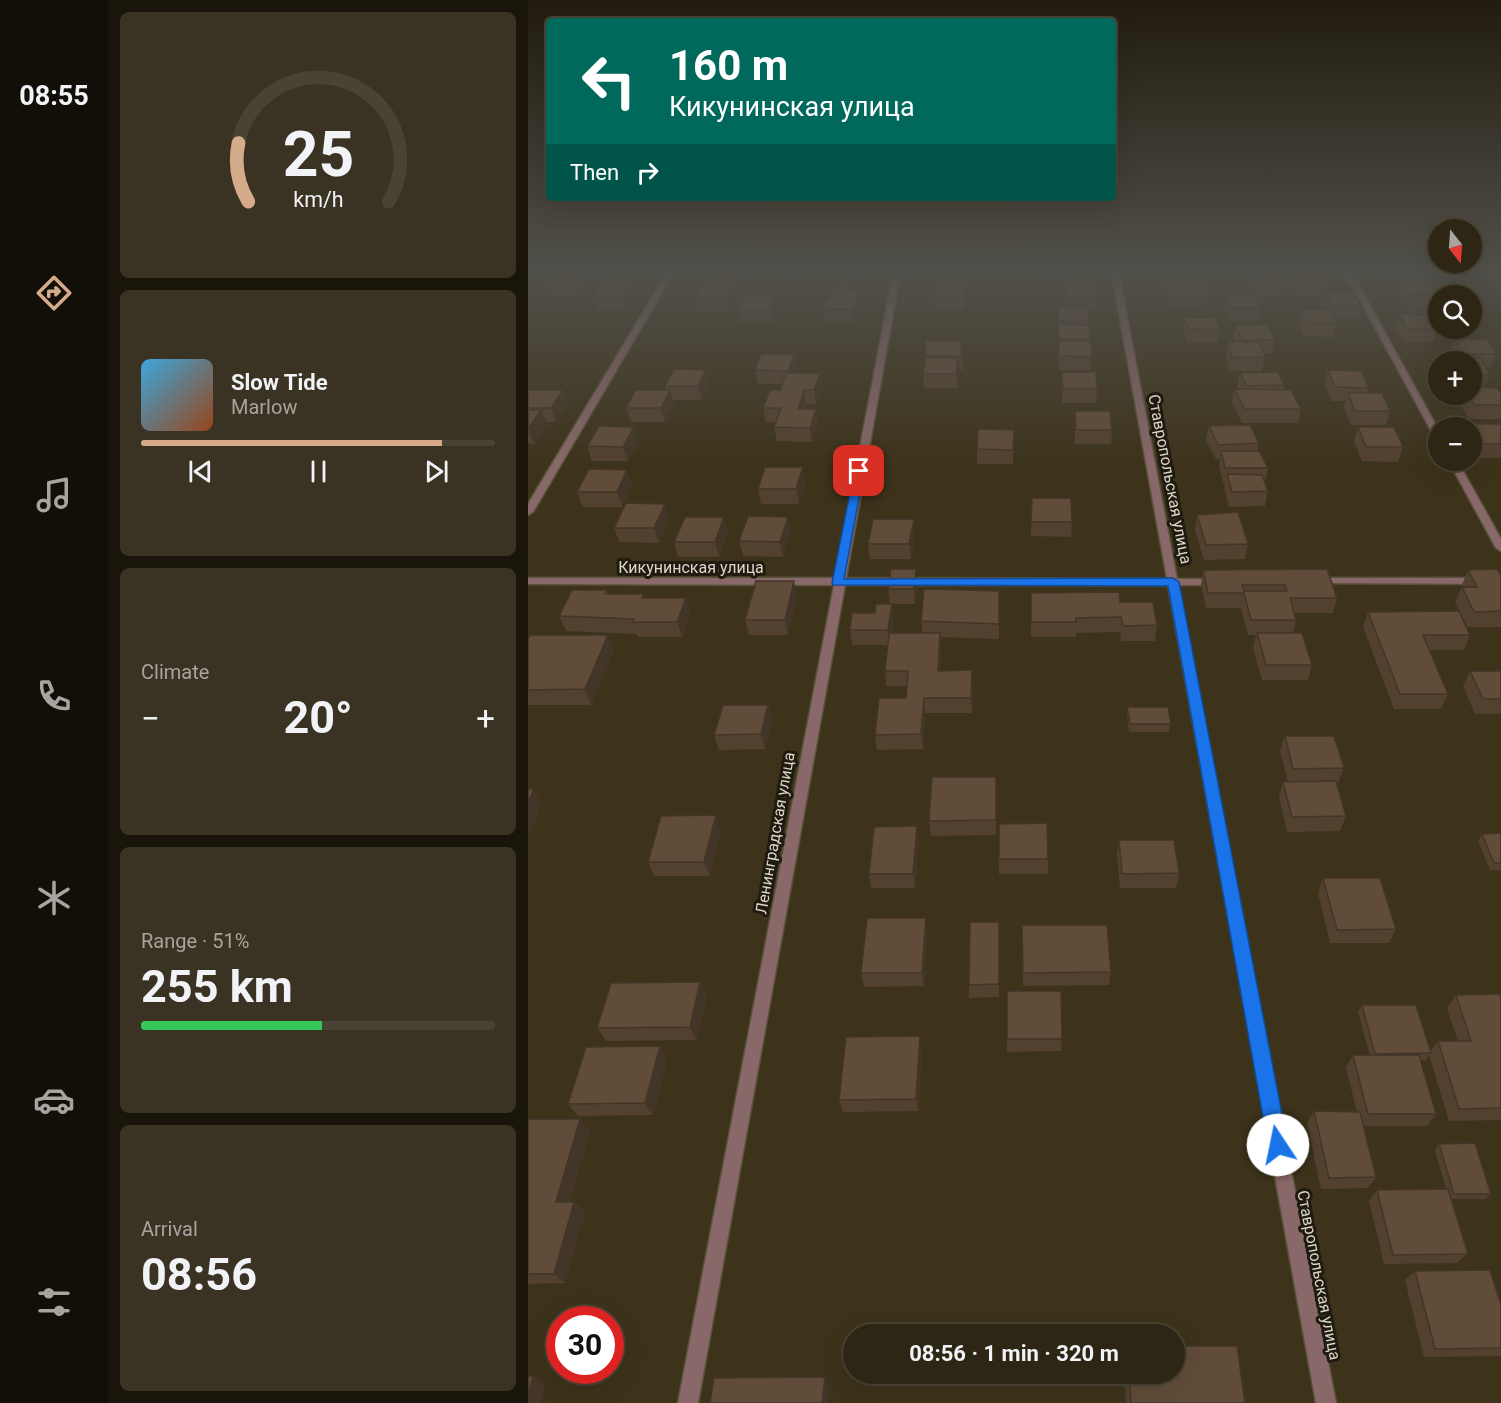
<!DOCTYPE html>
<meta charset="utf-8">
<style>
:root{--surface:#2e2614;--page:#3a3222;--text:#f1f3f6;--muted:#a7a5a0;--line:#494334;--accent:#d6ab8b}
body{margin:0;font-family:Roboto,sans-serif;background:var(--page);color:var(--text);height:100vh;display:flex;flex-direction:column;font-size:22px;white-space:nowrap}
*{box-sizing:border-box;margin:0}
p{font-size:20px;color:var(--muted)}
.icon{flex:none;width:33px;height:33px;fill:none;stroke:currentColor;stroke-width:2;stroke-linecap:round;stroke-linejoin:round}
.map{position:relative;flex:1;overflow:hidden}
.sheet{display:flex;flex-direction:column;gap:12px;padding:12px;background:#19150b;width:420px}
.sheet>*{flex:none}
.banner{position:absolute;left:18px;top:18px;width:570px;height:183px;border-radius:6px;box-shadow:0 6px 24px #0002,0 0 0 2px var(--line);background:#00695c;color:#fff;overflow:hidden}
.needle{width:39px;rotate:163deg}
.controls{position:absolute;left:900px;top:219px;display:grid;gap:12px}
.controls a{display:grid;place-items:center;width:54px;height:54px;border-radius:50%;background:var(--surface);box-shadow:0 6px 24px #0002,0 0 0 2px var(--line);font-size:30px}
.speed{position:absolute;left:18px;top:1306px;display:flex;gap:12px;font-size:30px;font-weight:700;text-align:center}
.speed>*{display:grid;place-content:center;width:78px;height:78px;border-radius:50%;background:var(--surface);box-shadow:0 6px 24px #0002,0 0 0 2px var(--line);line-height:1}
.speed .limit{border:9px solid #d22;background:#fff;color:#111}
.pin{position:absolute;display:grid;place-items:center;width:51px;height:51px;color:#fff;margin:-26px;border-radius:12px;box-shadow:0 3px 9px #0006}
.me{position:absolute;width:66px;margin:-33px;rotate:349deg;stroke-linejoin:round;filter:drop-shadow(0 0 4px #0008)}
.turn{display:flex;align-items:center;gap:21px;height:126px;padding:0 24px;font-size:27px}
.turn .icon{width:78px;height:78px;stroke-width:2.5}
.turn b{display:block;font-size:42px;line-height:51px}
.then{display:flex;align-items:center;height:57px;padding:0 24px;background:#0003;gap:12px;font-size:22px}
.big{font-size:45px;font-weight:700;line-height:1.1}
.sheet .card{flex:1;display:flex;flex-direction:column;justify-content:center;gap:9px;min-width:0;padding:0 21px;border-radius:9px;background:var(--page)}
.sheet .dial{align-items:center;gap:0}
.dial svg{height:156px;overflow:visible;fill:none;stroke:var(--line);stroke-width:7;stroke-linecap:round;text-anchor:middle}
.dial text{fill:var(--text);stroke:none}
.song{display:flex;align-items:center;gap:18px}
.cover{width:72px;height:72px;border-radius:9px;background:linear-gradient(135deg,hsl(200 70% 55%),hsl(20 70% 35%))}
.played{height:6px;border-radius:3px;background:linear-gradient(90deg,var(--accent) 85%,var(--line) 85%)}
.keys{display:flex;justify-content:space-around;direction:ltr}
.heat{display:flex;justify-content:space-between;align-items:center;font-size:33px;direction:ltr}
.charge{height:9px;border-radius:4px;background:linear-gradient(90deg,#34c759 51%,var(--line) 0)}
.trip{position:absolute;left:315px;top:1324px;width:342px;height:60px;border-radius:30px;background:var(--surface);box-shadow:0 6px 24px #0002,0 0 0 2px var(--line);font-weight:700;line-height:60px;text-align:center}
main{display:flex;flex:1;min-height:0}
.tabs{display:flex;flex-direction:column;width:108px;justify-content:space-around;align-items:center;background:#120f08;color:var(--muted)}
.tabs .icon{width:42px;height:42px}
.tabs .current{color:var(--accent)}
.tabs b{font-size:27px;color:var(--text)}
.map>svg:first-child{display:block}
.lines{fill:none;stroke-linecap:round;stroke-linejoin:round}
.minor-casing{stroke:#5a513a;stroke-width:3}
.minor{fill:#89686a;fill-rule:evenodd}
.wall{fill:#534130}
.shaded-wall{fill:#433527}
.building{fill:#604c38;stroke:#433527;stroke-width:1.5;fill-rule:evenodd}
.route{fill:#1a73e8;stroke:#114b97;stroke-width:1.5}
.labels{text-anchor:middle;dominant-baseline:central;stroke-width:6;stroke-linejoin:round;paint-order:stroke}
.street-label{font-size:16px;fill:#ddd7c9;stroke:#201b11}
</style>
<main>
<nav class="tabs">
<b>08:55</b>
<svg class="icon current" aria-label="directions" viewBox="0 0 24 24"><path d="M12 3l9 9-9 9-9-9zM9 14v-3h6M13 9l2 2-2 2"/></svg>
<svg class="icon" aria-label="music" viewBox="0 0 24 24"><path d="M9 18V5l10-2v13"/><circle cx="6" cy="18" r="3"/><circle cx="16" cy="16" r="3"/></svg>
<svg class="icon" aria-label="phone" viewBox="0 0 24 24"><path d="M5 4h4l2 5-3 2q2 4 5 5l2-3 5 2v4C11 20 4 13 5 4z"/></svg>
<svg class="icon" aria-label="climate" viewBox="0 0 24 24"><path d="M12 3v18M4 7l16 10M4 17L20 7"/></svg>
<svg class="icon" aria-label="car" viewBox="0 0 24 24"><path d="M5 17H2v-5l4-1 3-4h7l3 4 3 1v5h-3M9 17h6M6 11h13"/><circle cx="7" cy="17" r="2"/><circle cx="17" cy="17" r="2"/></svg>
<svg class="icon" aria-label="filters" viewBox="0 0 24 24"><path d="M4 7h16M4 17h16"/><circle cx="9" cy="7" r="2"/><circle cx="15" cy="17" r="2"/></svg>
</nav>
<section class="sheet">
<div class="card dial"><svg viewBox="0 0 100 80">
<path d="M14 69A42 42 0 1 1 86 69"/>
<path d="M14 69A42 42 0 0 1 9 39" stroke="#d6ab8b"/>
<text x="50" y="56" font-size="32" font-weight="700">25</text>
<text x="50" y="72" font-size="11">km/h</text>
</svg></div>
<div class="card">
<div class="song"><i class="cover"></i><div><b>Slow Tide</b><p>Marlow</p></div></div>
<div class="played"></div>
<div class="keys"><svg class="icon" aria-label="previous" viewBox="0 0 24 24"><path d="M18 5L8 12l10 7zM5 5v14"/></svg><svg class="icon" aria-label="pause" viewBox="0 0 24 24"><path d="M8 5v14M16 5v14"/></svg><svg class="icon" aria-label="next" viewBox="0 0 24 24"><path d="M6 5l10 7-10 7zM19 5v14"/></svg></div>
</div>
<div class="card"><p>Climate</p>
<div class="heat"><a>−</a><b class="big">20°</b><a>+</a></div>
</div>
<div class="card"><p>Range · 51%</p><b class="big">255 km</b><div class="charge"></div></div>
<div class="card"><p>Arrival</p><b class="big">08:56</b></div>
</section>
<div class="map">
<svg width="973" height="1403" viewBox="0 0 973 1403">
<rect width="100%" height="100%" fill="#3d331b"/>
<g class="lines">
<defs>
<path id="minor" d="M141,269H148L5,512L0,515V504Z
M366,269H373L318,578L639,579L583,269H590L649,579H689L694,582L689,585H650L808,1403H788L640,585H317L170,1403H150L306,585L0,584V578H307Z
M815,269H822L910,429V439L906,436Z
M920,460H929L973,539V551L968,548Z
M787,578H973V584L783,583L782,581Z"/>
</defs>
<use href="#minor" class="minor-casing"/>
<use href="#minor" class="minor"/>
</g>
<path class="wall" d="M63,269H100L93,279L65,278Z
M170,269L213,270L216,282L210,295H205V298L199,311H170L167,298L179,285L178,282L184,272L171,271Z
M253,269H287L283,280H255Z
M309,269H339L338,282L311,283Z
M409,269H437V272H410Z
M516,269H544V282H516Z
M610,269H663L666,279L665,282L681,292L679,305L639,306V289L634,281V277H612Z
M710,269H744L743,272L756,284L753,297H729L732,308L730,321H700L696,307L698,294L724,295L720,284L721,281H714Z
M844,269H900L897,281L910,294L909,297H910V324H907L910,329L905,342H875L867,328L871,314L882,315L879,310L880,307L877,306L869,294L873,282H850L844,271Z
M969,269H973V276L969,270Z
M767,270L801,283L798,292L833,306L830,319H807L809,323L806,337L775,336L770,322L772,309H796L794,305L796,296H769L764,283Z
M56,272L60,284L51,297H22L18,284Z
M538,284L568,297V310H560L564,357L563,370H531L530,307H538Z
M330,290V296L329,308H326V323L298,322L296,309L303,298Z
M406,296H438L436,309H407Z
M65,297H107L98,310H69Z
M210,310H249L243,323H213Z
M656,318L692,328L690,342H659L655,331Z
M707,325L747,340L744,353H735L737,357L734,371H702L698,355L700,342H706L705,338Z
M926,339L968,354L963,368H958L962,375L957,387L973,393V419H941L930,401L933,394H944V362H918L919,358H925L922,352Z
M397,340L434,354V370H431L429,388H396L395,374L398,357Z
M266,354L268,368L266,373H292L294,387L288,404H278L277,409L290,423L284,442L249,441L246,427L248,422H238L235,408L252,390L254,384H230L227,370Z
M800,370L841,388L839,393L862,411L858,425H823L816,407L818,401H803L797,384Z
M534,372L569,389L568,403H534Z
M712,373L756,385L755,389L773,409L770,423H714L704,403L706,389H711L709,387Z
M182,383L174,400H145L146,404L137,422H103L98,408L138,390L137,386Z
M35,390L40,404L28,422H18L19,424L6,444L0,443V391Z
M547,411L584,430L583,444H547Z
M940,424H973V458H946L944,454V428H939Z
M681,426L731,443L729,451L740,468L737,482L740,491L737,506L701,507L696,488L697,483H695L691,466L692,459H688L678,440Z
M830,427L875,447L870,462L834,461L826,441Z
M111,441L100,461H64L59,446Z
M486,444L485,464H449V449Z
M278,482L271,504H233L230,489Z
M104,484L94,507H55L49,492Z
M504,498L544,522L543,537L503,536Z
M137,504L141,519L131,543L91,542L86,528Z
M669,515L720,544L717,559L676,560L667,530Z
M260,517L263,532L255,557L215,556L211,541Z
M200,532L191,557H150L146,542Z
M387,534L383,559H342L340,544Z
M799,569L809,598L805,613H766L768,620L765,633L784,665L780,680H734L725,648L728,635H720L713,608H678L673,585L675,570Z
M940,570L973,576V627H939L927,602L934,587H935L934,585Z
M389,584L387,604H362L360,589Z
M79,590L80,594L117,598H158L162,613L154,637H110L108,634L38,631L31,616Z
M471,591V639L412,637L413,648L412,671L445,685L444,713H397L395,749L349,750L347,735L378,698L379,686H358L357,671L360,645H324L322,630L347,613L364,604L365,619L364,633H395L393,621Z
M503,593L592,602L629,625L627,641H593L592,632L548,633V637H503Z
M269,596L260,635H221L217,620Z
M840,612L942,635L936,650H901L920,694L913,709H866L835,627Z
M0,639L86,650L63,705H0Z
M942,671H973V714H947L935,686Z
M240,705L244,720L237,749L191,750L186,735Z
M599,707L643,724L641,732H601L599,715Z
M757,736L816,768L810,783H808L818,816L812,831L759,832L751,796L755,782H760L752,751Z
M468,777V835L403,836L401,821Z
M471,824L520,859V874H471Z
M193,830L182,876H126L120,862Z
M973,833V870H962L950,841L954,834Z
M591,840L651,873L648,888H592L589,854Z
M391,841L387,888H343L341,874Z
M795,878L868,929L861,943H802L790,893Z
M471,922V997L441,998V985Z
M399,932L396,986L336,987L333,973Z
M494,939L583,972L581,985L495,986Z
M172,982L179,996L168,1040L78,1041L69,1028Z
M479,991L534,1039L533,1051L479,1052Z
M928,995L973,997V1120L921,1121L901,1055L898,1060H892L908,1114L899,1126H835L848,1177L840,1188L793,1189L779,1123L786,1111L829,1112L818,1068L825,1055H842L830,1012L834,1005L902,1052L910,1041H930L919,1008Z
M394,1049L390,1111L315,1112L311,1100Z
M139,1059L125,1115L50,1116L40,1104Z
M0,1119L62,1130L42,1202H46L57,1212L37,1283L0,1284Z
M911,1144L963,1194L957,1199H924L940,1254L929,1263L856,1264L841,1201L849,1190L918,1189L907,1150Z
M887,1271L973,1305V1356L896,1357L877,1280Z
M596,1374H646L717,1403H598Z"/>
<path class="shaded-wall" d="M90,269H100L93,279Z
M281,269H287L283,280Z
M339,269V271L338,282L337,270Z
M213,270L216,282L210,295L207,282Z
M56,272L60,284L51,297L47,284Z
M437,283L438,296L436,309V296Z
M103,284L107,297L98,310L94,297Z
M203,285L205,298L199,311L196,298Z
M330,290V296L329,308L328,301Z
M246,297L249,310L243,323L241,310Z
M325,299L327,312L326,323L324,309Z
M266,354L268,368L262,384L260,371Z
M430,358L431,371L429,388L428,374Z
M178,370L182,383L174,400L170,386Z
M292,373L294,387L288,404L286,390Z
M35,390L40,404L28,422L23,408Z
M142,390L146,404L137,422L133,408Z
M276,390L278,404L272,423L270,409Z
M288,409L290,423L284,442L282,428Z
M13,410L19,424L6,444L0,429Z
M106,427L111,441L100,461L95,447Z
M275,467L278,482L271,504L268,489Z
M99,470L104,484L94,507L89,492Z
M137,504L141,519L131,543L126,528Z
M196,517L200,532L191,557L187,542Z
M260,517L263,532L255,557L252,542Z
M386,519L387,534L383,559L381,544Z
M388,569L389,584L387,604L386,589Z
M266,581L269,596L260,635L257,620Z
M158,598L162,613L154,637L149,622Z
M364,604L365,619L362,645L360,630Z
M412,633L413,648L411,686L410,671Z
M80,635L86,650L63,705L57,689Z
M444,670L445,685L444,713L443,698Z
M396,698L397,713L395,749L393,734Z
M240,705L244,720L237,749L233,734Z
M6,789L14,804L2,834L0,831V803Z
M188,815L193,830L182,876L176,862Z
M389,826L391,841L387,888L385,874Z
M398,918L399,932L396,986L394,973Z
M172,982L179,996L168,1040L162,1027Z
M392,1036L394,1049L390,1111L388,1099Z
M132,1046L139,1059L125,1115L117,1103Z
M52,1119L62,1130L39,1212L28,1202Z
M46,1202L57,1212L37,1283L26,1274Z
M5,1376L18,1384L13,1403H0V1396Z
M297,1377L301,1384L299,1403H294Z"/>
<path class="building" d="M185,269H189L213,270L207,282H178Z
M309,269H337L309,270Z
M613,269H635V271L613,270Z
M636,269H663L666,279H642Z
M767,270H795L801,283H772Z
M28,271L56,272L47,284H18Z
M722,272H751L756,284H727Z
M873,281H902L910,294L880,293Z
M640,282L678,283L681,292L640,293Z
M408,283H437L436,296H406Z
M74,284H103L94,297H65Z
M538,284H567L568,297H539Z
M174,285H203L196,298H167Z
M306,289L330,290L328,301H326L325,299L303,298Z
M797,292L826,293L833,306H803Z
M698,294L728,295L732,308H702Z
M217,296L246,297L241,310H210Z
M883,297H910V310H891Z
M298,298L325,299L324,309H296Z
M530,307H560L561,321H530Z
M772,309H803L809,323H778Z
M871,314L901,315L910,329H879Z
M656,318H687L692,328L661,329Z
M530,324L561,325L562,339H531Z
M739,324L747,340H714L707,325Z
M926,339H958L968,354H935Z
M397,340L433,341V356H398Z
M531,341H563L564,357L531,356Z
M700,342H732L737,357H704Z
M233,354H266L260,371L227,370Z
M398,357L430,358L428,374H395Z
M919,358H952L962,375H944V362H921Z
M146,369L178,370L170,386H137Z
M800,370L833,371L841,388L807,387Z
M534,372H568L569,389H535Z
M750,372L756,385L719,386L712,373Z
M259,373H292L286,390H276L270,409H288L282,428L246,427L253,408H235L242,390H252Z
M944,387L969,388L973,393V405H946L940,394H944Z
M706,389L763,390L773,409H717Z
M1,390H35L23,408H0V391Z
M108,390H142L133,408H98Z
M820,393H854L862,411H827Z
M0,410H13L0,429Z
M547,411H582L584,430H548Z
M940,424H973V444H951L944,430V428H942Z
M722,425L731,443L690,445L681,426Z
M71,426L106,427L95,447L59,446Z
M830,427H866L875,447H838Z
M450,429L486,430L485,450L449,449Z
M693,451H731L740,468H697Z
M237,467H275L268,489H230Z
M61,469L99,470L89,492H49Z
M699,474L734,475L740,491L704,492Z
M504,498H543L544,522H503Z
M98,503L137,504L126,528H86Z
M710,512L720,544L678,545L669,515Z
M220,516L260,517L252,542L211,541Z
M157,517H196L187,542H146Z
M345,519H386L381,544H340Z
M363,569H388L386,589H360Z
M799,569L809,598H762L768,620H723L716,593H680L675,570ZM714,585H757L759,591H716Z
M969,569L973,576V611L946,612L934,587H949L940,570Z
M228,581H266L257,620H217Z
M396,589L471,591V624L393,621Z
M44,590H79L77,594H115L114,598H158L149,622H104L106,619L31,616Z
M591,592L592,602H625L629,625L595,626L593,617L548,618V622H503V593Z
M348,604H364L360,630H322L324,613H347Z
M931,611L942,635H895L920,694H872L840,612Z
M361,633H412L410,671L444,670L443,698H396L393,734L347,735L351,698H378L380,671H357Z
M729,633H774L784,665H738Z
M2,635H80L57,689L0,690V639Z
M942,671H973V699H955Z
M195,705H240L233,734L186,735Z
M599,707H640L643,724H602Z
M757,736H806L816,768L765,769Z
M404,777H468V820L401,821Z
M808,781L818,816L764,817L755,782Z
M0,789H6L0,803Z
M188,815L176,862H120L133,816Z
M519,823L520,859H471V824Z
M389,826L385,874H341L346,827Z
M973,833V863H966L954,834Z
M591,840H646L651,873L594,874Z
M795,878H852L868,929L809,930Z
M339,918H398L394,973H333Z
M442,922H471V984L441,985Z
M494,925H579L583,972L495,973Z
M172,982L162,1027L69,1028L83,983Z
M479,991H533L534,1039H479Z
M972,994L973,997V1108L931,1109L910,1041H943L928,995Z
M834,1005H888L903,1053L847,1054Z
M392,1036L388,1099L311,1100L318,1037Z
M132,1046L117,1103L40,1104L58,1047Z
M825,1055H891L908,1114H840Z
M786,1111L832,1112L848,1177L801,1178Z
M0,1119H52L28,1202H46L26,1274H0Z
M947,1143L963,1194H926L911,1144Z
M920,1189L940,1254L865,1255L849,1190Z
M962,1270L973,1305V1348L907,1349L887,1271Z
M646,1346H709L717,1403H603L601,1374H646Z
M0,1376H5L0,1396Z
M297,1377L294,1403H182L186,1378Z"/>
<linearGradient id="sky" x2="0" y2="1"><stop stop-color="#221c0f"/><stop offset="0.58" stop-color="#51504a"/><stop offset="1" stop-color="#51504a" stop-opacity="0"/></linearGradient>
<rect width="973" height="466" fill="url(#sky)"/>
<path class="route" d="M327,468L336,471L316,579L645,578L651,582L760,1145L757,1152L750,1155L743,1152L740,1145L640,586L305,585L304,583Z"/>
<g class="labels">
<g class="street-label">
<text transform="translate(642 479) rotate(79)">Ставропольская улица</text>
<text x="163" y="567">Кикунинская улица</text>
<text transform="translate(247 833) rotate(-80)">Ленинградская улица</text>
<text transform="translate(791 1275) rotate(79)">Ставропольская улица</text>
</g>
</g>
</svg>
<div class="controls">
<a><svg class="needle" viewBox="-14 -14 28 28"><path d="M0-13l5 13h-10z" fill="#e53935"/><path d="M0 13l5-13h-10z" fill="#a7a5a0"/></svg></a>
<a><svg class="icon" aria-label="search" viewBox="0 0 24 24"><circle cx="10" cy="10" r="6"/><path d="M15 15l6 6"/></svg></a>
<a>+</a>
<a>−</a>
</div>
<div class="speed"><div class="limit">30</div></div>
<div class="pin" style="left:331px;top:471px;background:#d93025"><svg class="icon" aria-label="arrive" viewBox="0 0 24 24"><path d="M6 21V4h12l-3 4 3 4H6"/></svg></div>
<svg class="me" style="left:750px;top:1145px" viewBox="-20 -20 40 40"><circle r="19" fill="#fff"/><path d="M0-13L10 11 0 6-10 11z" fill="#1a73e8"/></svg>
<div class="trip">08:56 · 1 min · 320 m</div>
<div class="banner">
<div class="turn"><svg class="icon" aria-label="left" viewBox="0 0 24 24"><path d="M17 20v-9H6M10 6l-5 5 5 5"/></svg><div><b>160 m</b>Кикунинская улица</div></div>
<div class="then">Then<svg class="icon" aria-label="right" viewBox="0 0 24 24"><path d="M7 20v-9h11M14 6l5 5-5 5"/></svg></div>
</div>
</div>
</main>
